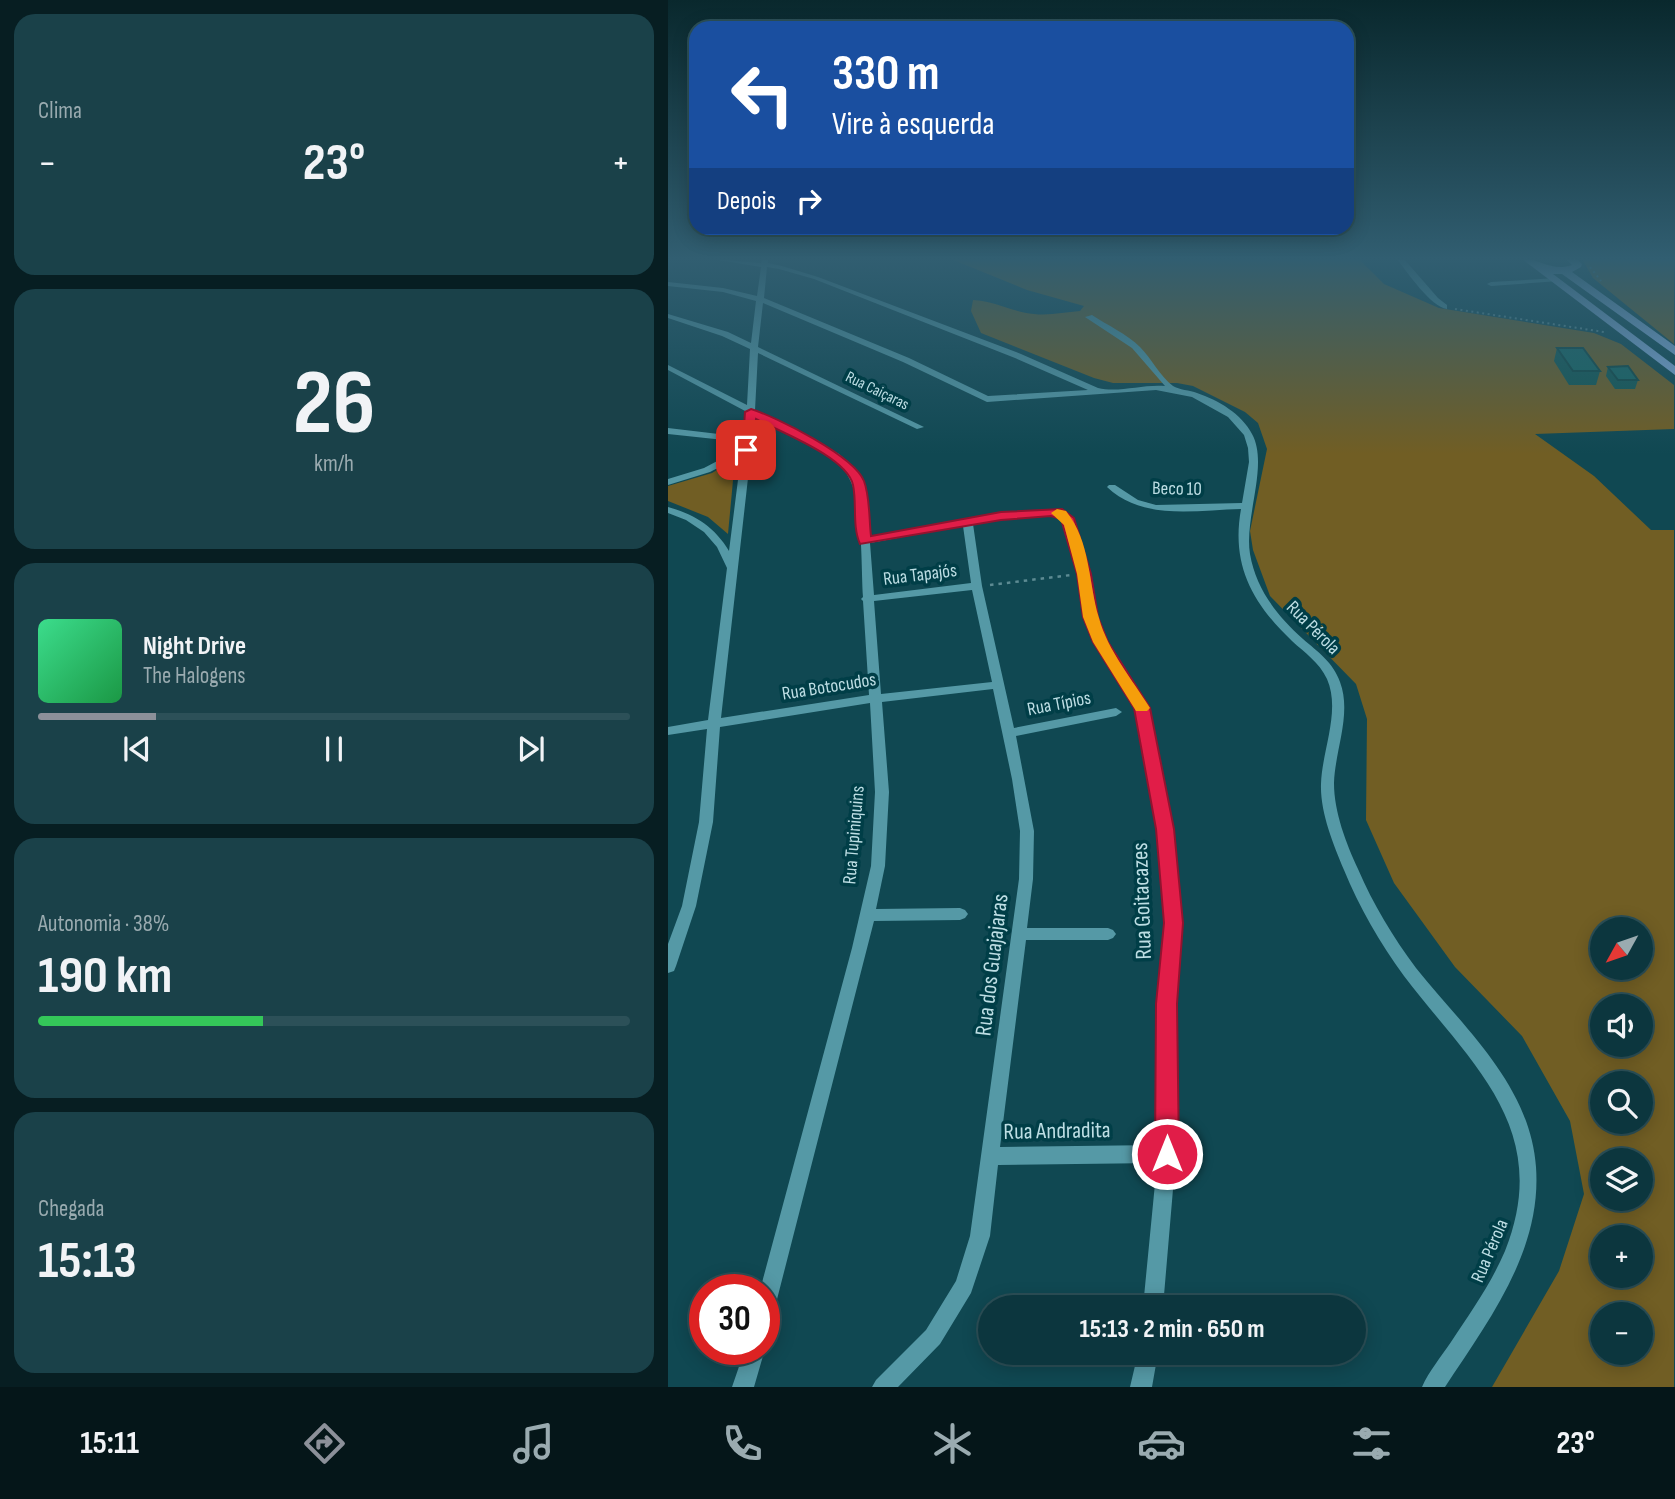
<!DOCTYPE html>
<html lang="pt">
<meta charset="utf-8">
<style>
:root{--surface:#0c363e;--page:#1a4149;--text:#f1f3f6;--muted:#9aabb0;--line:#2c5058;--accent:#8c9099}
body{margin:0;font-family:"Sofia Sans Condensed",sans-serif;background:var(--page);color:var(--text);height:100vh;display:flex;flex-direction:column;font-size:26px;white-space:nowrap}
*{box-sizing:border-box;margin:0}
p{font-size:23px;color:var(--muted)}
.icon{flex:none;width:38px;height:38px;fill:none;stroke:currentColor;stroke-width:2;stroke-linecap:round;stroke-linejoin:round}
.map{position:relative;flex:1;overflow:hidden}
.panel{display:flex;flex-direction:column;gap:14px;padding:14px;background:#071e22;width:668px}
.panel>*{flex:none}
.hud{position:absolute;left:21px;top:21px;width:665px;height:214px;border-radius:21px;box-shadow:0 4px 18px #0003,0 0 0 2px var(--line);background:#1a4fa0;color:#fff;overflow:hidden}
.needle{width:46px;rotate:230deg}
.tools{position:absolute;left:922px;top:917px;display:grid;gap:14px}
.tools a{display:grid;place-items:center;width:63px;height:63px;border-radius:50%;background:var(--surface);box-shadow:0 4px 18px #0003,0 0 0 2px var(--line);font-size:35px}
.speed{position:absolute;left:21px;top:1274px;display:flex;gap:14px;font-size:35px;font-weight:700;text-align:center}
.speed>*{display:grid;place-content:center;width:91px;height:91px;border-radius:50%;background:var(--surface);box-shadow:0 4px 18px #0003,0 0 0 2px var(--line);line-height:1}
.speed .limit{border:10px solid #d22;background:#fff;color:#111}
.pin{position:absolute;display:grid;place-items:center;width:60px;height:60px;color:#fff;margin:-30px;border-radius:14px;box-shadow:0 4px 10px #0006}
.me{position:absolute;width:77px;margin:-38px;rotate:0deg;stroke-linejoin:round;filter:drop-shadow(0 0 5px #0008)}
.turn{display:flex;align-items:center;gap:24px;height:147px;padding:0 28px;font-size:32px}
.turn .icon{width:91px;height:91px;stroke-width:2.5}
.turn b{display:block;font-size:49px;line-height:60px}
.then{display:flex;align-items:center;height:66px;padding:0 28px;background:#0003;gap:14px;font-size:26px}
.big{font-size:52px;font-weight:700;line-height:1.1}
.panel .tile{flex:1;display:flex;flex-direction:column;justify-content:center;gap:10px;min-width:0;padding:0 24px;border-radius:21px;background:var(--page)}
.panel .dial{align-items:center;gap:0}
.dial b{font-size:91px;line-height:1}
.song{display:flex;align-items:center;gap:21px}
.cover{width:84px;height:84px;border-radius:10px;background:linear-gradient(135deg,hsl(150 70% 55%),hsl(140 70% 35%))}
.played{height:7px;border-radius:4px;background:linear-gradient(90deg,var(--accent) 20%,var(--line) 20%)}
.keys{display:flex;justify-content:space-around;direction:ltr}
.heat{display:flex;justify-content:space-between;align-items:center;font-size:38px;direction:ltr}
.charge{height:10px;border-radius:5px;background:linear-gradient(90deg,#34c759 38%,var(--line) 0)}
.trip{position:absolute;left:310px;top:1295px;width:388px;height:70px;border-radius:35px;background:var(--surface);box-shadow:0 4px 18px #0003,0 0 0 2px var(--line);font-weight:700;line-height:70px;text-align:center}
.dock{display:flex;height:112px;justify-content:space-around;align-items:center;background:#051619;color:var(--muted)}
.dock .icon{width:49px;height:49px}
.dock .active{color:var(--accent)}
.dock b{font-size:32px;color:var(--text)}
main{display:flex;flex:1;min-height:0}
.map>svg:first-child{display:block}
.green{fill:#715e24;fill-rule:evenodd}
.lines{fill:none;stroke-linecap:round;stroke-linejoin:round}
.path-far1{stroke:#5d8b93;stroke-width:2;stroke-dasharray:2 3.5;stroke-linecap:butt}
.path{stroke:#5d8b93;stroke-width:2.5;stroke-dasharray:3.5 5;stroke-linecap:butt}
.minor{fill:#5599a6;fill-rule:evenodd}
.major{fill:#83abdb;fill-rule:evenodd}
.wall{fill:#145754}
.building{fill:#176562;stroke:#104745;stroke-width:2}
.route{fill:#e11d48;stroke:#92132f;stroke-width:2}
.slow{fill:#f59e0b}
.labels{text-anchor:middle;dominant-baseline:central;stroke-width:7;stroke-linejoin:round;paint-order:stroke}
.far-street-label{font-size:16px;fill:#bddee4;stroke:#003e47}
.street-label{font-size:19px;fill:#bddee4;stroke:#003e47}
.near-street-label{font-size:23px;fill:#bddee4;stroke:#003e47}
</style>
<main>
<section class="panel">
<div class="tile"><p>Clima</p>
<div class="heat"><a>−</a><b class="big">23°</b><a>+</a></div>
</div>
<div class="tile dial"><b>26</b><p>km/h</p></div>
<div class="tile">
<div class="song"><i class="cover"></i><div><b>Night Drive</b><p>The Halogens</p></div></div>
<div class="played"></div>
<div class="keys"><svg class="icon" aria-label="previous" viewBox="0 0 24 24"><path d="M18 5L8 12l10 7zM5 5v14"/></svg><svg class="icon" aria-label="pause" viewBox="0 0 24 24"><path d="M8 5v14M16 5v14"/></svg><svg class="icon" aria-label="next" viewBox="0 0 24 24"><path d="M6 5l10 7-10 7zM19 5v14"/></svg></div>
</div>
<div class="tile"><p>Autonomia · 38%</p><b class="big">190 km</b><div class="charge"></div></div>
<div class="tile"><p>Chegada</p><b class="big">15:13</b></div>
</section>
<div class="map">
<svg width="1007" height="1387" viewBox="0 0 1007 1387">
<rect width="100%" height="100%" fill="#104852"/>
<path class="green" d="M283,259H691L716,284L771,308L926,333L953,344L1006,385V429L867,434L926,476L983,530H1006V1387H824L891,1271L916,1194L902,1121L854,1036L787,967L726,883L698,820L699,719L688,684L602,596L585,550L582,531L599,449L590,423L577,412L525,386L509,383H445L426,378L313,333L303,311L305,300C327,301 344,312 366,314C381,316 397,312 412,311L416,306L359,290ZM934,929H973V968H934ZM934,1006H973V1045H934ZM934,1083H973V1122H934ZM934,1160H973V1199H934ZM934,1237H973V1276H934ZM934,1314H973V1353H934Z
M914,259H1006V344L925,278Z
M67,459L60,534L40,517L0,501V486L44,473Z"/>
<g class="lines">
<path class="path-far1" d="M922,267L933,281
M787,309L936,332"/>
<path class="path" d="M322,585L403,575"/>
<path class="minor" d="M44,259L93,263L94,259H100V263L114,266L150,277L353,354L430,388C451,393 475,384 497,386L464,348L417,317L424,315C439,325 459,334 472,347C483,358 492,376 505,386C511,390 522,390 529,393C550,400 574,414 584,434C601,465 576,517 582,554C588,589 609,616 635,639C650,652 665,662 672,682C684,714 667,750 666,783C666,812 678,843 690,869C705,904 725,937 748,968C796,1028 862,1085 868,1167C874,1251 821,1320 777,1387H754C761,1371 773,1357 783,1342C802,1313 823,1284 837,1251C886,1128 802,1063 736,976C712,943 691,907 676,870C665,844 652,812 653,784C654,750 673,711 659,679C651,662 637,653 624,641C584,603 563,565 573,509C527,510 475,521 439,487L441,485H447L470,500L488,505L574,503L581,462L580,448L576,435L560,417L524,397L488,390L319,402L235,362L95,303L90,347L256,427L249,429L90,353L87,410L171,454C199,479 199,502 202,537L333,513L394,510L398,511L408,525L421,574L429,617L438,642L480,708L504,829L513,923L507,1004L508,1154L495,1307H475L489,1163L330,1165L322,1236L303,1293L272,1344L230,1387H204L208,1380L258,1330L288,1281L302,1236L351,879L352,831L344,779L325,689L214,702L221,792L217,866L208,909L292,908L297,910L300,914L297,918L292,920L206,921L106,1311L103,1318L96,1321V1290H92L184,948L203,866L207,792L202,703L52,727L45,822L28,906L8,966L6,971L0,973V944L14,906L31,822L39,729L0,735V727L40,720L59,568L49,547L36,532L18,520L0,513V507C26,514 47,527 61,551L73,456L42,472L0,485V479L36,468L74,448L75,442L0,434V428L76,437L79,412L0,370V365L79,405L82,349L54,336L0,318V314L60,332L83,343L88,301L55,292L0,286V282L55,288L89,296L93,267ZM99,267L111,269L146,279L347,358L420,390L320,396L241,358L96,298ZM87,416L165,458C172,464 178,471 182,480C195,506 193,566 195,597L193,599L195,601L201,695L53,718ZM391,516L398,525L411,574L417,617L426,642L468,708L490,829L497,923L491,1004L490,1145L332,1147L358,940H440L445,938L448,934L445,930L440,928H359L365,879L366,831L348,736L448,716L454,712L448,708L346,728L314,586L305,524L333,519ZM295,526L303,583L206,595L202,543ZM304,590L324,682L213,694L206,601Z
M729,259H736L770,298L779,305V309C763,307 739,272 729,259Z
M889,278L892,280L891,281L823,286L819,284L823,282Z
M96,1346L97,1349L86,1387H64L77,1349H96Z
M470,1353H490L484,1387H462Z"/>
<path class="major" d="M854,259C873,259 884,272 904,265L898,259H909L914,264L913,267L904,272L1007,346V355L894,274H885L1007,366V375Z"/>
</g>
<path class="wall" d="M889,348L932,371L928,385H901L886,361Z
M940,367L970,380L967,389H947L938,376Z"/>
<path class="building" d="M889,348H915L932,371H905Z
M960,366L970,380H950L940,367Z"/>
<linearGradient id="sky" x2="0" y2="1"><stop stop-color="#09282d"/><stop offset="0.57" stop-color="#315e71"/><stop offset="1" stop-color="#315e71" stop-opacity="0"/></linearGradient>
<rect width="1007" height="454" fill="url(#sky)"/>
<path class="route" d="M83,409C109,417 186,456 196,481C202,497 201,519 203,536L333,512L394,509L406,518L423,574L430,617L440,642L482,708L506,829L515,923L509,1004L511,1154L507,1163L499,1166L490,1163L487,1154L488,1004L496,923L488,829L466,708L425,642L415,617L409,574L393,519L383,516L333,520L192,544C184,526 189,503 185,485C179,457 112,432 88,419L84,450L74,453L77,412Z"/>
<path class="slow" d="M389,509L398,511C423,542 420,582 431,618C440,651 464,679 482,708L479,711H468L425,642L415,617L409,574L396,525L383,513Z"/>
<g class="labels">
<g class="far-street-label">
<text transform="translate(209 391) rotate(26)">Rua Caiçaras</text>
</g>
<g class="street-label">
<text transform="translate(509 489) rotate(1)">Beco 10</text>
<text transform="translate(252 575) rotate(-7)">Rua Tapajós</text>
<text transform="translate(645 628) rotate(45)">Rua Pérola</text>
<text transform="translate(161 687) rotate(-9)">Rua Botocudos</text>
<text transform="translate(391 704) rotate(-11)">Rua Típios</text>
<text transform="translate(186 835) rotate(-85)">Rua Tupiniquins</text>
<text transform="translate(822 1251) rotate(-67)">Rua Pérola</text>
</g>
<g class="near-street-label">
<text transform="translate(474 901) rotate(-92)">Rua Goitacazes</text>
<text transform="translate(324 965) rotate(-83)">Rua dos Guajajaras</text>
<text transform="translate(389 1131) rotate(-1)">Rua Andradita</text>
</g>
</g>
</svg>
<div class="tools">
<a><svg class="needle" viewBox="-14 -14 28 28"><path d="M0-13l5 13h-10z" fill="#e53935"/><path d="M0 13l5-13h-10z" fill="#9aabb0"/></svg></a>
<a><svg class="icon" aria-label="sound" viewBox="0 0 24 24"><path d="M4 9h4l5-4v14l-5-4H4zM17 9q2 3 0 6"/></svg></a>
<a><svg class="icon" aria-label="search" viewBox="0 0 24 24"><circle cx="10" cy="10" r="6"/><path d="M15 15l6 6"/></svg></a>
<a><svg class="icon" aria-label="layers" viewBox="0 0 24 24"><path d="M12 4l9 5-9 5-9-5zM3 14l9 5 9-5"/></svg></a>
<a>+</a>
<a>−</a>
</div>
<div class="speed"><div class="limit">30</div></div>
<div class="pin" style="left:78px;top:450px;background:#d93025"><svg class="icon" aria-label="arrive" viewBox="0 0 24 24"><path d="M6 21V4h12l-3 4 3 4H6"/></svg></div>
<svg class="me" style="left:499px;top:1154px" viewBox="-20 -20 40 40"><circle r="17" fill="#e11d48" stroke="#fff" stroke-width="3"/><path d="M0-11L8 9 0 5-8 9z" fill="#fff"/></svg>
<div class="trip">15:13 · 2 min · 650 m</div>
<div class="hud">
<div class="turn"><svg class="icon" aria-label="left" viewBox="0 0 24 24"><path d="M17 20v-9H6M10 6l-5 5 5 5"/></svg><div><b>330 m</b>Vire à esquerda</div></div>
<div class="then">Depois<svg class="icon" aria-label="right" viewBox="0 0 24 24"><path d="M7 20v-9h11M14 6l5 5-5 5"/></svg></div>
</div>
</div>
</main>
<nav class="dock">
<b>15:11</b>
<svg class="icon active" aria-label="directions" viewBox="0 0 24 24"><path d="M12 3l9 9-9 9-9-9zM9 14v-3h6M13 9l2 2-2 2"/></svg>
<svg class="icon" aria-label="music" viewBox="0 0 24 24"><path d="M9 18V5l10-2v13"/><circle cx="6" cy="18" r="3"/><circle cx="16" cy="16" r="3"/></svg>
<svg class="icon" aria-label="phone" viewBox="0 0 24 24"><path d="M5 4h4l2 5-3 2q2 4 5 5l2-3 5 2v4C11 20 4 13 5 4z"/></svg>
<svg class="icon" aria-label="climate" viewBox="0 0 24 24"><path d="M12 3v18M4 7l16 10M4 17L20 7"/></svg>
<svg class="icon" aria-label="car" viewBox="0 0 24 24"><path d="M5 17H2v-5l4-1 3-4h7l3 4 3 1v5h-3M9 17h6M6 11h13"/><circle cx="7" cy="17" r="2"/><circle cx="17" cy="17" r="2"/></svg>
<svg class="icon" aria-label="filters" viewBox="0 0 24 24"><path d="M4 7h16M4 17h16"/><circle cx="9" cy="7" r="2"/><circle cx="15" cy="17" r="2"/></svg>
<b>23°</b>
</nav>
